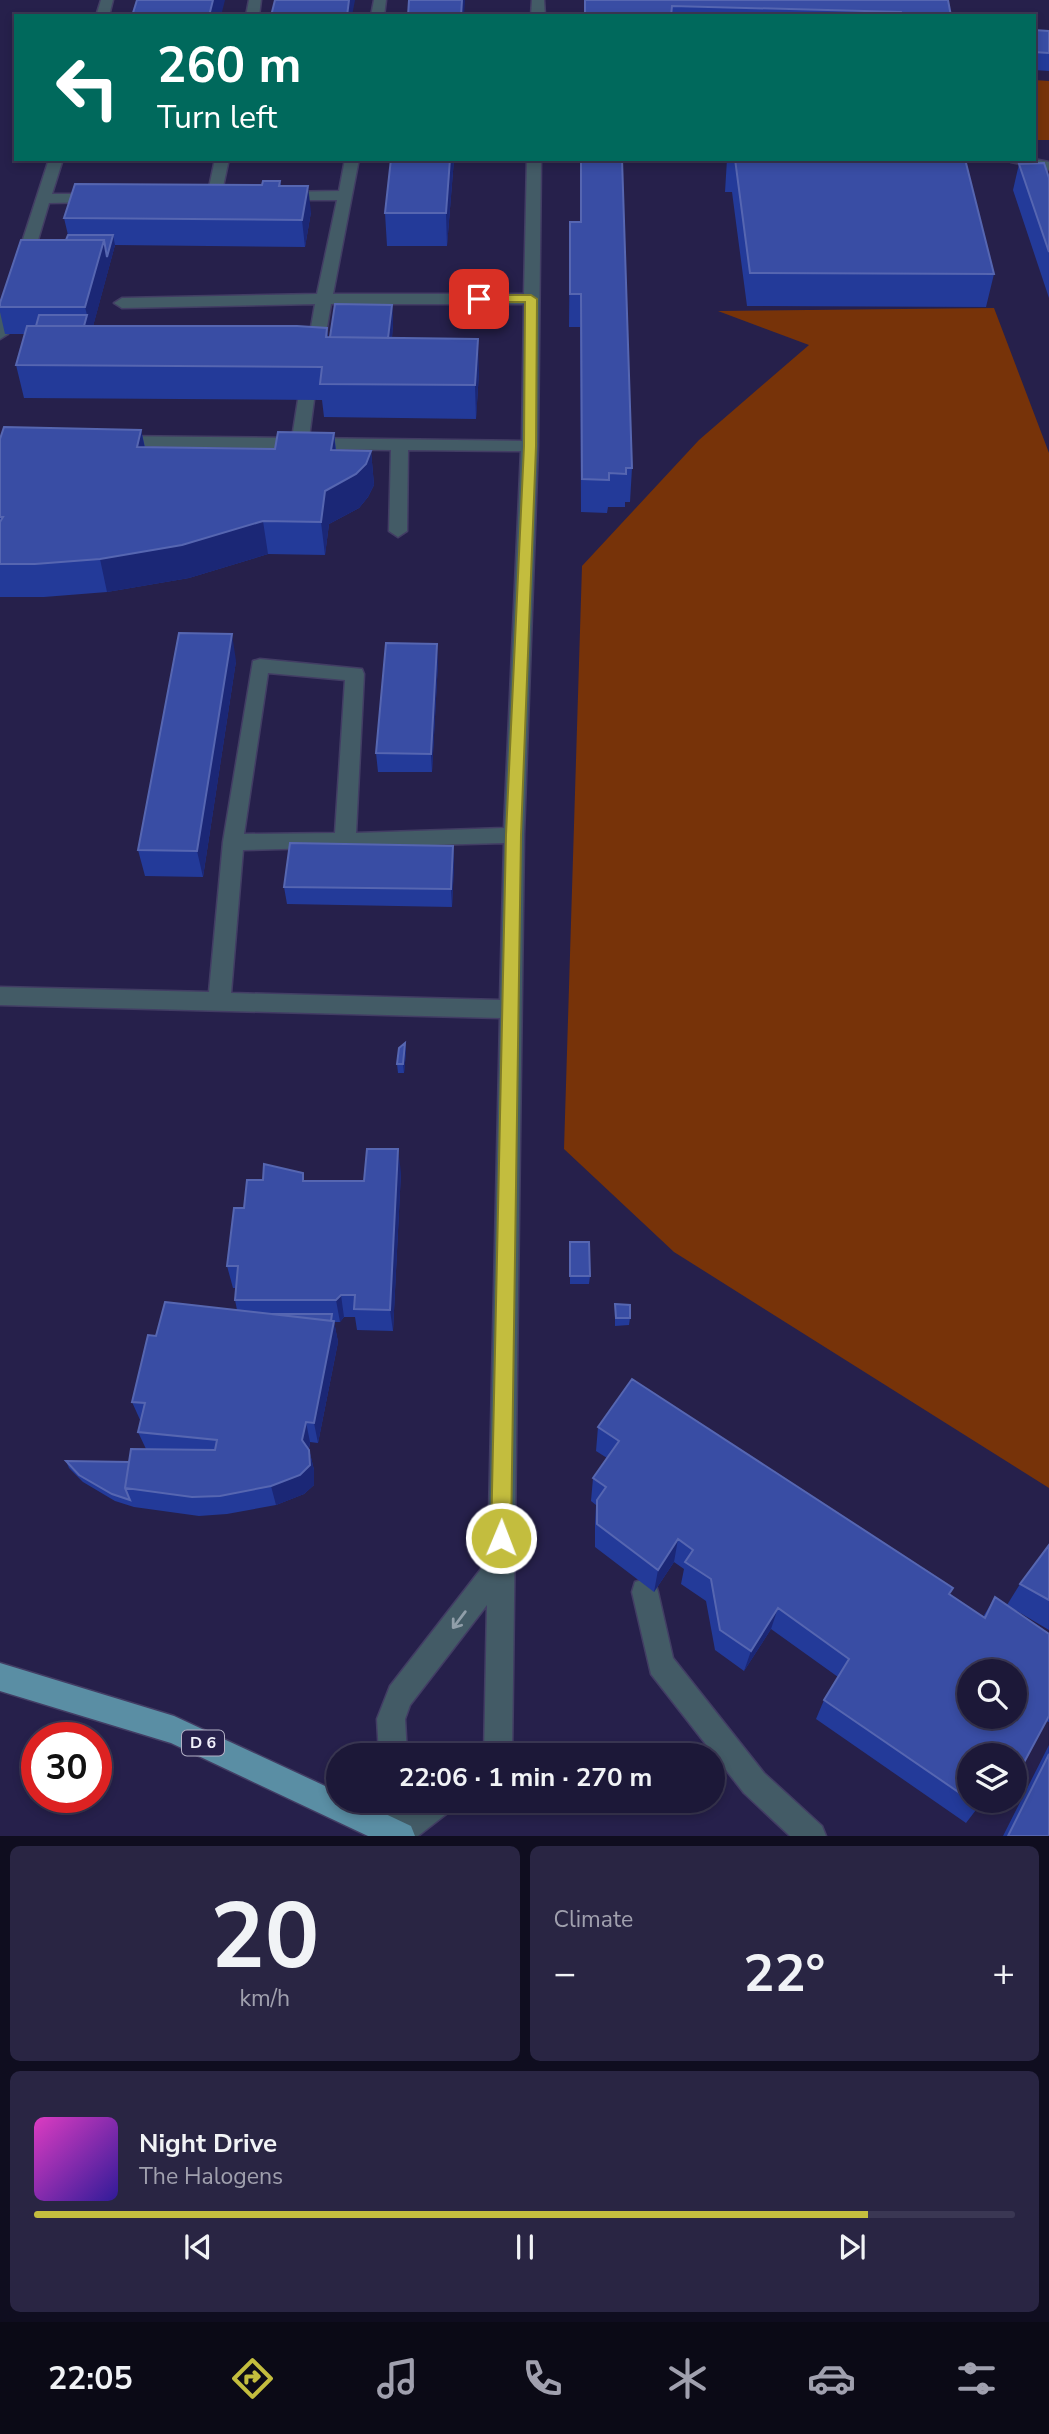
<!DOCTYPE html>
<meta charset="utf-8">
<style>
:root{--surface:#1c1838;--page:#292543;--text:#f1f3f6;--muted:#a0a0ae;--line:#3a3753;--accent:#c3bd3e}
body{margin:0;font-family:"Nunito Sans",sans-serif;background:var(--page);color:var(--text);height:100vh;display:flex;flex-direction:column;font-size:26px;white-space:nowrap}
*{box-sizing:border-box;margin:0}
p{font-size:23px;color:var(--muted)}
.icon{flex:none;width:38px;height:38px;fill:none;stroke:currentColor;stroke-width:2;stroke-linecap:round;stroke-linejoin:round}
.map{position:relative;height:1836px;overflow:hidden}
.panel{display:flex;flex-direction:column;gap:10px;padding:10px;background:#0f0d1f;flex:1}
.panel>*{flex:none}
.banner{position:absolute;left:14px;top:14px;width:1022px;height:147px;border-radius:0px;box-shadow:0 4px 10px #0003,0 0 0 2px var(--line);background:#00695c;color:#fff;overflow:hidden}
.fabs{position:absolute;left:957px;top:1659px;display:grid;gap:14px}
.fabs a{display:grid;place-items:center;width:70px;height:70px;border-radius:50%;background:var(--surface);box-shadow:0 4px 10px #0003,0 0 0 2px var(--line);font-size:35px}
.speed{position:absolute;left:21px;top:1722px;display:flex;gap:14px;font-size:35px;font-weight:700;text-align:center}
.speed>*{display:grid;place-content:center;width:91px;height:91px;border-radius:50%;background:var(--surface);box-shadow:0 4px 10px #0003,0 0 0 2px var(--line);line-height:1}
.speed .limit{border:10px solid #d22;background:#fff;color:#111}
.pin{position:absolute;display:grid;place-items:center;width:60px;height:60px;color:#fff;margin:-30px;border-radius:14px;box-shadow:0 4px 10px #0006}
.me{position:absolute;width:77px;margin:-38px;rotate:1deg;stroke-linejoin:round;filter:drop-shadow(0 0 5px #0008)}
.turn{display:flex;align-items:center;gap:24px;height:147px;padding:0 28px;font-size:32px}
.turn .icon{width:91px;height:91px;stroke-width:2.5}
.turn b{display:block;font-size:49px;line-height:60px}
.big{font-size:52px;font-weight:700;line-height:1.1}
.panel .tile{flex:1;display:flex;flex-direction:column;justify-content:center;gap:10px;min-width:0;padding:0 24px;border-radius:10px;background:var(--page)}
.panel .dial{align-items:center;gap:0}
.dial b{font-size:91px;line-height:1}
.song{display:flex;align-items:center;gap:21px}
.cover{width:84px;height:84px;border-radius:10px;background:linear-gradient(135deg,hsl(310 70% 55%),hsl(250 70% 35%))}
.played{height:7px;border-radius:4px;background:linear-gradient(90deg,var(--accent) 85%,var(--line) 85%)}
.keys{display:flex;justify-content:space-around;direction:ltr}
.heat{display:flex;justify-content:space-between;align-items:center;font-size:38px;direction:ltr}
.panel .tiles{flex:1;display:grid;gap:10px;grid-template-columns:1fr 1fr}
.tile:last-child{grid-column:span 2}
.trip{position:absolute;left:326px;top:1743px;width:399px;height:70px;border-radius:35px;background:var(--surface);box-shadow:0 4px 10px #0003,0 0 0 2px var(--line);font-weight:700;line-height:70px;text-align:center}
.tabs{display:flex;height:112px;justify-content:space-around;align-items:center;background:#0b0a16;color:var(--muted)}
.tabs .icon{width:49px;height:49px}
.tabs .on{color:var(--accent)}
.tabs b{font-size:32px;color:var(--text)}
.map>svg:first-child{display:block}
.green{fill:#773309}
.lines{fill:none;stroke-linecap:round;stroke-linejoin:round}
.minor-casing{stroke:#423d64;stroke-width:3}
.major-casing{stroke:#423d64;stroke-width:3}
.minor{fill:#435b66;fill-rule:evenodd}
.major{fill:#5a8ea4;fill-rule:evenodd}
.wall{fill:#233a99}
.shaded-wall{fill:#1b2776}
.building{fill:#394da4;stroke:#5666b1;stroke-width:2;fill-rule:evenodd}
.oneway{stroke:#909ea9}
.route{fill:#c3bd3e;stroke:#7f7b28;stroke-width:2}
.labels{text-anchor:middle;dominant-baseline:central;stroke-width:7;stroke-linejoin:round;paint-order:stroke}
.shield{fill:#26204b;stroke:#b3b1c6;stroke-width:2}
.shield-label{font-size:16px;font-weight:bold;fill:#efeffa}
</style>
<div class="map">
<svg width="1049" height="1836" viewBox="0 0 1049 1836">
<rect width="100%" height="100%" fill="#26204b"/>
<path class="green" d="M1034,80L1049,81V140H1034Z
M994,308L1049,453V1488L674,1252L564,1149L582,566L699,440L809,345L718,311Z"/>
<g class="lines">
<defs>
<path id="minor" d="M101,0H113L109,16H96Z
M249,0H261L259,16H246Z
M374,0H386L384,16H371Z
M532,0H544L545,16H531Z
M49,159H63L52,194H99L106,198L99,202L49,203L30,267L27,270H17L14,267Z
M215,159H229L221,196L214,200H193L191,197L193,194L208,192Z
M345,159H359L333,294H524L527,159H541L538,446L524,835L512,1755H484L487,1605L410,1705L405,1719L407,1755H379L377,1719L390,1686L488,1560L500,1018L0,1005V987L209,992L223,842L253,661L260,659L362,669L364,674L356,833L504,828L521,451L408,450L407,531L398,537L389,531L391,450L114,446L106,441L114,436L292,438L298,400L306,395L314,400L309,438L522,441L524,304H331L322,356L314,361L306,356L315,304L122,308L114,303L122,298L317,294L337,200H281L274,196L281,192L339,191ZM268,673L345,680L335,833L244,834ZM504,843L500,1000L231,993L243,850Z
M1009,159H1034L1049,162V170L1011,162Z
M12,293L20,298L8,334L0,339V311L7,295Z
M645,1579L655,1582L658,1592L673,1658L764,1773L822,1826L826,1836H790L744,1793L651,1674L632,1592L635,1582Z
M381,1801H409L410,1806L416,1801H454L450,1811L418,1836H384Z"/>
<path id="major" d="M0,1663L174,1716L338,1792V1801H358L411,1826L415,1836H368L171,1743L0,1691Z"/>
</defs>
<use href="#minor" class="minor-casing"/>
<use href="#major" class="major-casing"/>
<use href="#minor" class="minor"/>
<use href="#major" class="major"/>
</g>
<path class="wall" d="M585,0H948L951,16H585Z
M1034,30L1049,31V71L1034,70Z
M391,159H454L447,246H387L385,213Z
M580,159H622L632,468L630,502H625V507H608L607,513L581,512L580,327H569L570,222H580Z
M727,159H965L994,274L986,307L747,306L732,192H725Z
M1019,164L1049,178V298L1013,190Z
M280,181L281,186L311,212L305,247L115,245L93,326L327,328L328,337H330L392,305L393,324L392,338L479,372L476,419L324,417L322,400L24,398L16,365L25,334H5L0,312V303L66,240L68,235L64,218L262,185Z
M141,430L145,447L275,449L334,433L336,450L371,451L374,485L368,497L359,508L329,524L325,555L268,554L189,578L107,592L44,597H0V439Z
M236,661L203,877L145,876L138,850Z
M438,662L432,772H378L376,753Z
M453,846L454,864L452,907L287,904L284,887Z
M405,1043L406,1052L404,1073H398L397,1064Z
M401,1172L393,1331L357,1330L355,1317H344L340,1322H334L338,1342L318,1443L310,1442L309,1449L314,1470V1485L304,1494L276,1505L227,1514L199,1516L134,1507L115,1501L83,1482L69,1468L66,1461L129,1462L146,1449L138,1432L141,1422L132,1402L156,1336L237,1310L235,1300L236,1288H233L227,1266L244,1208L305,1181H364Z
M570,1242L590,1276L589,1284H570Z
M615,1304L630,1318L629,1325L615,1326Z
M598,1427L950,1594L983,1617L995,1597L1007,1605L1020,1584L1049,1545V1630L1010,1607L1049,1634V1722L1046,1721L1021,1768L1015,1775V1755H970V1801H982L979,1806L966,1823L816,1719L824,1700L838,1677L771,1629L744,1671L715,1650L706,1601L681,1584L684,1569L674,1562L654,1592L595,1547V1523L596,1505L591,1501L593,1478L607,1458L596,1451Z
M1049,1745V1836H1003Z"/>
<path class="shaded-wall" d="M213,0H225L221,16H209Z
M349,0H355L352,16H347Z
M462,0H465L464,16H461Z
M450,159H454L447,246L446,213Z
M308,186L311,212L305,247L302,220Z
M113,235L115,245L84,360L80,341L87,315L85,307L104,240Z
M392,305L393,324L390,357L388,338Z
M478,339L479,372L476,419L475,385Z
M141,430L148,463L137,447Z
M334,433L337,466L331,450Z
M371,451L374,485L368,497L359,508L329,524L325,555L321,522L325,491Z
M263,521L268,554L189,578L107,592L100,559Z
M232,634L236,661L203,877L197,851Z
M437,644L438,662L432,772L431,754Z
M453,846L454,864L452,907L451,889Z
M405,1043L406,1052L404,1073L403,1064Z
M398,1149L401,1172L393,1331L390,1310Z
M341,1295L344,1317L340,1322L336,1300Z
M334,1321L338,1342L318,1443L314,1423Z
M306,1422L310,1442L307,1460L302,1440Z
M309,1450L314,1470V1485L304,1494L276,1505L271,1486Z
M678,1539L674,1562L654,1592L658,1570Z
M778,1608L771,1629L744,1671L751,1651Z"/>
<path class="building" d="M137,0H213L209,16H132Z
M275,0H349L347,16H271Z
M409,0H462L461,16H408Z
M585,0H948L951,16H902L901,12L672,6L671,16H585Z
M1034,30L1049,31V53L1034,52Z
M391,159H450L446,213H385Z
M581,159H622L632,468H626V474L609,473V480L582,479L581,294H570V222H581Z
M735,159H965L994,274L750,273Z
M1044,163L1049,178V252L1019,164Z
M263,181H280L279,186H308L302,220L64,218L75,184L262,185Z
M68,235H113L107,257L104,240H66Z
M21,240H104L85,307H0V303Z
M335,304L392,305L388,338L330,337Z
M39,315H87L84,326H36Z
M27,326H297L327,328L326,337L478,339L475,385L320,384L322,367L16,365Z
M4,427L141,430L137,447L275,449L278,432L334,433L331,450L371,451L366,464L356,474L325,491L321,522L263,521L182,545L100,559L35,564H0V522L3,517H0V439Z
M179,633L232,634L197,851L138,850Z
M386,643L437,644L431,754L376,753Z
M290,843L453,846L451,889L284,887Z
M405,1043L403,1064H397L399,1048Z
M367,1149H398L390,1310L354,1309L355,1295H341L336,1300H235L238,1266H227L234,1208H244L247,1180H263L264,1164L303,1173V1181H364Z
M570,1242H589L590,1276H570Z
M165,1302L334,1321L314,1423L306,1422L302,1440L309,1450L310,1465L300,1475L271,1486L220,1496L192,1497L125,1488L131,1449L215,1450L217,1440L138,1432L145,1403L132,1402L148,1335L156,1336Z
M615,1304L630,1305V1318H616Z
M271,1314H332L331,1321Z
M632,1379L953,1588L949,1594L985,1618L995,1597L1049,1634V1716L1021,1768L1015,1764V1755H970V1800L824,1700L849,1659L778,1608L751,1651L720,1630L711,1579L685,1562L693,1550L678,1539L658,1570L597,1524V1500L606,1487L593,1478L619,1441L598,1427ZM970,1671H1015V1717H970Z
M66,1461L129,1462L125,1488L130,1500L112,1494L79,1475Z
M1049,1545V1600L1020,1584Z
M1049,1754V1836H1008Z
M971,1801H982L979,1806Z"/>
<defs><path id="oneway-shaft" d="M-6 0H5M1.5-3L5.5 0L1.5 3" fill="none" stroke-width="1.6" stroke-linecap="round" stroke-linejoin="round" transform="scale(1.75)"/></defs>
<use class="oneway" href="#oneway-shaft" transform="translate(459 1620) rotate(127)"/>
<path class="route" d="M531,295L537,299L536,446L521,835L511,1538L508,1545L501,1548L494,1545L491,1538L506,835L524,446L525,302H479L473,299L479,295Z"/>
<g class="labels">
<rect class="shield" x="182" y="1730.5" width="42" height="25" rx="5"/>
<g class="shield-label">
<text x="203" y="1743">D 6</text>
</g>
</g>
</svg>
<div class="fabs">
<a><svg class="icon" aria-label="search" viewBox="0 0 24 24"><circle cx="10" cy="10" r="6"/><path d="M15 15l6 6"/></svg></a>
<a><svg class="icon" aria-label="layers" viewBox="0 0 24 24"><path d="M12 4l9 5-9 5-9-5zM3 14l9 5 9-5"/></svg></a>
</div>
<div class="speed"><div class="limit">30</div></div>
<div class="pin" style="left:479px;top:299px;background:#d93025"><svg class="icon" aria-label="arrive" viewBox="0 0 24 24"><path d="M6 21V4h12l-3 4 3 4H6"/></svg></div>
<svg class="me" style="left:501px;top:1538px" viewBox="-20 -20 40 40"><circle r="17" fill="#c3bd3e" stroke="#fff" stroke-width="3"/><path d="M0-11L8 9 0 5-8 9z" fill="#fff"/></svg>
<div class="trip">22:06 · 1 min · 270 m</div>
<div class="banner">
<div class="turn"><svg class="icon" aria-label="left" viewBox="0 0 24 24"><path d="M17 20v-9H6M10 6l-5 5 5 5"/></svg><div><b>260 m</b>Turn left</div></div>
</div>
</div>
<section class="panel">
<div class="tiles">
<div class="tile dial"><b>20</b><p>km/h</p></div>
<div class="tile"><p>Climate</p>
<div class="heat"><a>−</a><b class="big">22°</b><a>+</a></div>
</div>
<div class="tile">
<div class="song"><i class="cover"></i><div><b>Night Drive</b><p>The Halogens</p></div></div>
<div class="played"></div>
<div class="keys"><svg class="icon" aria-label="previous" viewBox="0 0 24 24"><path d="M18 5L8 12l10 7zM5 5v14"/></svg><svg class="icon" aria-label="pause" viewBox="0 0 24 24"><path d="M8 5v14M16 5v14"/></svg><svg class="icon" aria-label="next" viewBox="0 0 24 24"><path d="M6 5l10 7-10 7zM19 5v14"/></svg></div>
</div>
</div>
</section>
<nav class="tabs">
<b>22:05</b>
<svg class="icon on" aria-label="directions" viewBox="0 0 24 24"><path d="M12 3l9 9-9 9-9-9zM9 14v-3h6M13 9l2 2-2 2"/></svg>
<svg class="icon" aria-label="music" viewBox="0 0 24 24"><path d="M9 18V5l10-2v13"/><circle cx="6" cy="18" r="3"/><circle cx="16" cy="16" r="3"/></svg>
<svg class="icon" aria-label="phone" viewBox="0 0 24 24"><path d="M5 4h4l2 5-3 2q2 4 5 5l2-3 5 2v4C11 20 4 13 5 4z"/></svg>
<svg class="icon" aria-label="climate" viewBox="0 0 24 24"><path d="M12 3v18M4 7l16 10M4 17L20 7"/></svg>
<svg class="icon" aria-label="car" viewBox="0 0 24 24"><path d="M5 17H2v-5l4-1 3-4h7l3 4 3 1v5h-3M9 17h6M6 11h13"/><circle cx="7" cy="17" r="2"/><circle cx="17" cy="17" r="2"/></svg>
<svg class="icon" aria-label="filters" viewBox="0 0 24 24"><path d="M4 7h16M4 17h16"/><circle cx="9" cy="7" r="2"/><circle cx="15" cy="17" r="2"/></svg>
</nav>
